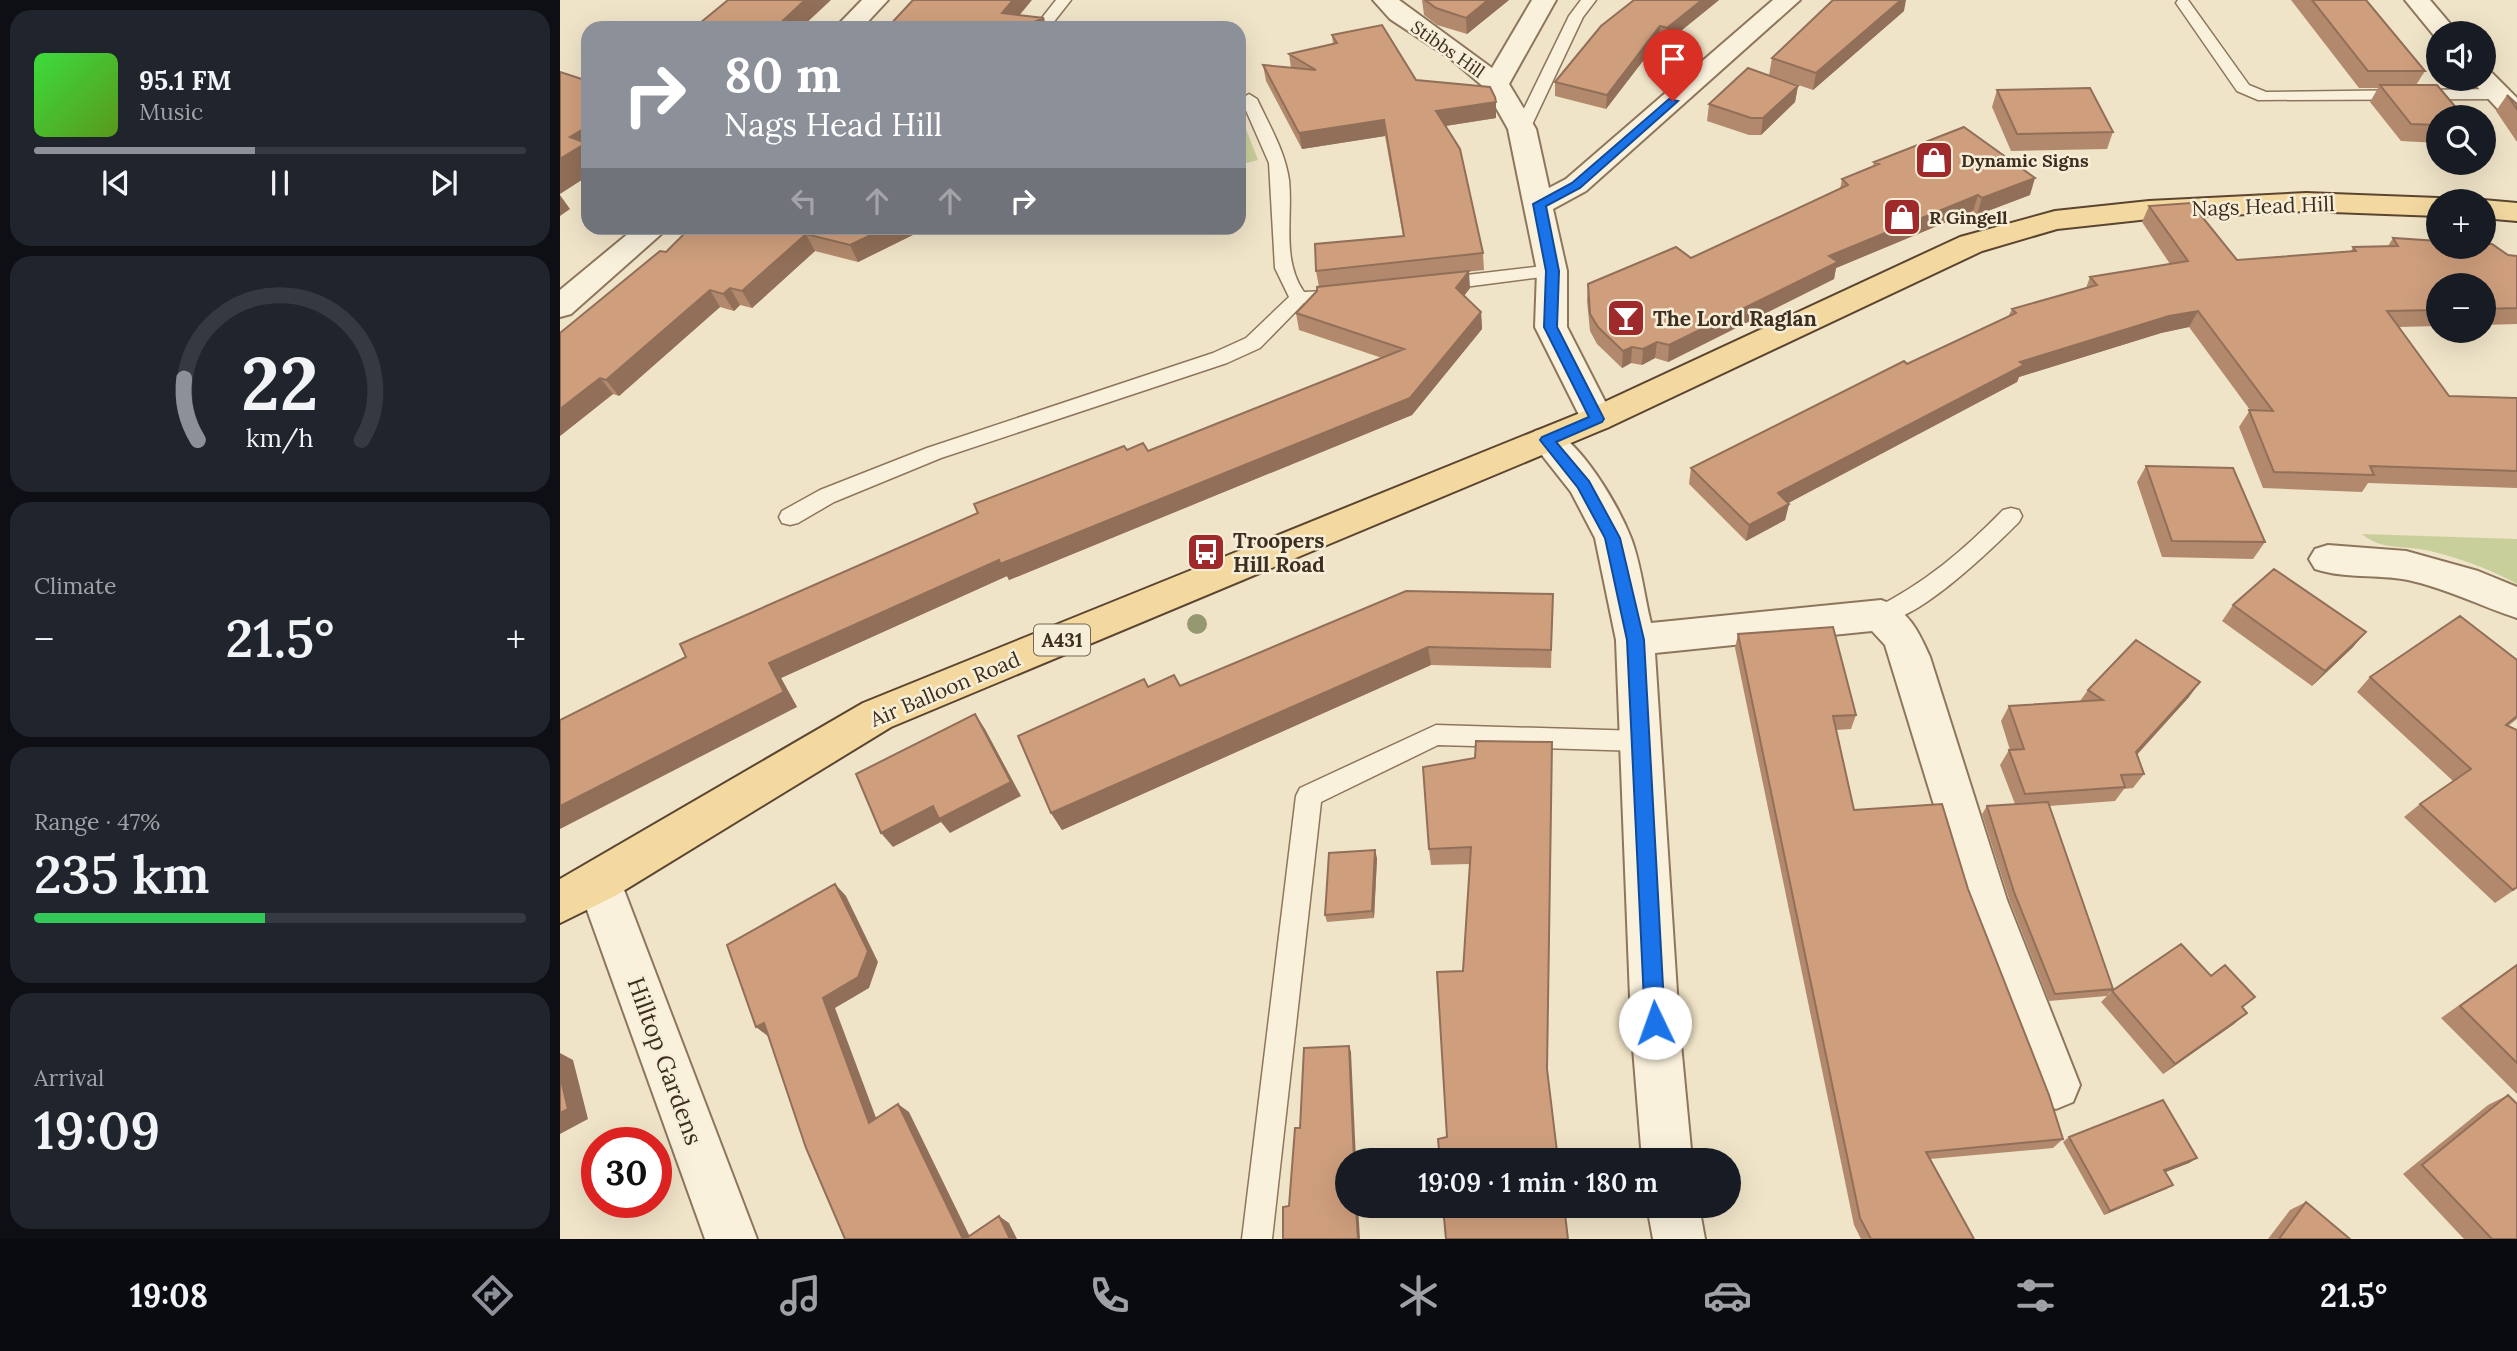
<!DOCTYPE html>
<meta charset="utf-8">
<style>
:root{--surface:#171b24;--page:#20242c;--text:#f1f3f6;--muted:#9ea1a6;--line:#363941;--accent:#8c9099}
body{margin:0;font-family:Lora,serif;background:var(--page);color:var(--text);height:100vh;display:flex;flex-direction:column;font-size:26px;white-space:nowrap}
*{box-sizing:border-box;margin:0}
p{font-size:23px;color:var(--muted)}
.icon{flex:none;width:38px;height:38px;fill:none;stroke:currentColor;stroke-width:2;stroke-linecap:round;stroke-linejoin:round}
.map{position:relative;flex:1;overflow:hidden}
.panel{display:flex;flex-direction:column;gap:10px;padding:10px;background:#0d0f14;width:560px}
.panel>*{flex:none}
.hud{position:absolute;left:21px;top:21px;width:665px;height:214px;border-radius:21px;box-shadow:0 7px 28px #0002;background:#8c9099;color:#fff;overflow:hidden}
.tools{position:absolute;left:1866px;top:21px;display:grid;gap:14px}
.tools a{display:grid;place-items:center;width:70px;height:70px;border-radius:50%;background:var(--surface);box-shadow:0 7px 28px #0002;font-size:35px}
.speed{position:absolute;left:21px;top:1127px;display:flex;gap:14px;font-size:35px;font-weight:700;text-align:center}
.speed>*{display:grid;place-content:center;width:91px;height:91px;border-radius:50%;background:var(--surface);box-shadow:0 7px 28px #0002;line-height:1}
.speed .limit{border:10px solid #d22;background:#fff;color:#111}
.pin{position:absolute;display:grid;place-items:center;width:60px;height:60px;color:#fff;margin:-72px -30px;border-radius:50% 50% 50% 0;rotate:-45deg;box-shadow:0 0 7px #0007}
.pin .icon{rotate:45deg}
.me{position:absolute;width:77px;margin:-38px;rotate:357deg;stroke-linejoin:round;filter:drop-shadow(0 0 5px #0008)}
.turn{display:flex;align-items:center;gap:24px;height:147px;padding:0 28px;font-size:32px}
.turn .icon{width:91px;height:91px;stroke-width:2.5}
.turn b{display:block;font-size:49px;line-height:60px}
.lanes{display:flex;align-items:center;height:66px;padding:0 28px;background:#0003;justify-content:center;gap:35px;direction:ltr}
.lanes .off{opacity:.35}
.big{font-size:52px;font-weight:600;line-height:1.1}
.panel .card{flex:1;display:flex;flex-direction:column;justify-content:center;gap:10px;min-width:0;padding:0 24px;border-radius:21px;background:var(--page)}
.panel .dial{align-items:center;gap:0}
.dial svg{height:182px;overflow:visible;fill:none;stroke:var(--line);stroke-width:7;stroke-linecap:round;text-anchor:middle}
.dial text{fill:var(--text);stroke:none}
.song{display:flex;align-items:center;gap:21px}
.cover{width:84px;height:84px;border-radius:10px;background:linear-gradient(135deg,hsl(120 70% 55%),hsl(90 70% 35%))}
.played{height:7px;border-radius:4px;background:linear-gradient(90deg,var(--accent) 45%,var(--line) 45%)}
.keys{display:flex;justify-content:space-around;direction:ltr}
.heat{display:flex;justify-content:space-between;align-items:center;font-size:38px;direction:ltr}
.charge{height:10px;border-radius:5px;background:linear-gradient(90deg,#34c759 47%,var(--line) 0)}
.trip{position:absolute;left:775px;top:1148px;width:406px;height:70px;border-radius:35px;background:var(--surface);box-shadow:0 7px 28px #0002;font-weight:600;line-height:70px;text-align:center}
.tab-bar{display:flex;height:112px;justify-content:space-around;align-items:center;background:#090b0e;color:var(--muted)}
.tab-bar .icon{width:49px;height:49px}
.tab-bar .on{color:var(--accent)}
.tab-bar b{font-size:32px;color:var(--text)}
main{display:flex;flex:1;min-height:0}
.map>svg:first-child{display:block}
.green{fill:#c9cf9b}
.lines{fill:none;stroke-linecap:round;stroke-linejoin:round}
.service-casing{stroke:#8d765c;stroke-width:3}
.minor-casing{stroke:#8d765c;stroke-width:4}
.tertiary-casing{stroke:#8d765c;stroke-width:4}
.primary-casing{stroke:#5b4430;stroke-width:4}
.service{fill:#faf1dc;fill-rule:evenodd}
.minor{fill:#faf1dc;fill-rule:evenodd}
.tertiary{fill:#faf1dc;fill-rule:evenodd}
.primary{fill:#f3d9a0;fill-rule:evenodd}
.tree{fill:#96986f}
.wall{fill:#b2896c}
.shaded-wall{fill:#916f58}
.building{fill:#cf9f7d;stroke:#916f58;stroke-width:2}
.route{fill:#1a73e8;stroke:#114b97;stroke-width:2}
.labels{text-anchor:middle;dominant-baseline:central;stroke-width:5;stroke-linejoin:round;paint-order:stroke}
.far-street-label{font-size:18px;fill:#3d2e20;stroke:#f7eed8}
.far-poi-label{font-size:18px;font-weight:bold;fill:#3d2e20;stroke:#f7eed8;text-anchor:start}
.shield{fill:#f7eed8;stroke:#756857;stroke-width:2}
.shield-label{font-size:19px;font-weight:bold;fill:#3d2e20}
.street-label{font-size:21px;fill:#3d2e20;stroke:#f7eed8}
.poi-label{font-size:21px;font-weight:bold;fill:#3d2e20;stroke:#f7eed8;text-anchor:start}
.near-street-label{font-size:24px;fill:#3d2e20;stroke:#f7eed8}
</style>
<main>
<section class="panel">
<div class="card">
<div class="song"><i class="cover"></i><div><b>95.1 FM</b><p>Music</p></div></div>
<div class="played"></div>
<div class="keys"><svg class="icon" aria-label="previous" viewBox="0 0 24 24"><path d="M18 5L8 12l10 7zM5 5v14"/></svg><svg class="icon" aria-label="pause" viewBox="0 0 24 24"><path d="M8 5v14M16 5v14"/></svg><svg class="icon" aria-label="next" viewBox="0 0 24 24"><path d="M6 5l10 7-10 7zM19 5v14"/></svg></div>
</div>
<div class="card dial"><svg viewBox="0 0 100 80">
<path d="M14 69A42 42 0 1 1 86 69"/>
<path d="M14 69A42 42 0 0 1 8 42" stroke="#8c9099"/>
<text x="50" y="56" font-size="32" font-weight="700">22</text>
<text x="50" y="72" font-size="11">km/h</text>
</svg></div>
<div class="card"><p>Climate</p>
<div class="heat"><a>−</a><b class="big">21.5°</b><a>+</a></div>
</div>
<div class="card"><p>Range · 47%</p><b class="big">235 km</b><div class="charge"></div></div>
<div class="card"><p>Arrival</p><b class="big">19:09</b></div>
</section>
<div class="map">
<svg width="1957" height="1239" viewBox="0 0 1957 1239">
<rect width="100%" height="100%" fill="#f0e4c8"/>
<path class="green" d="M679,111L698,160L679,165Z
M1802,534L1957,539V584C1930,569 1899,558 1870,551C1846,545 1821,551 1802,534Z"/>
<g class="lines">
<defs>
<path id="service" d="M496,0H511L489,28H474Z
M1021,0H1036L1023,17L970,129L962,134L956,132L954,129L1009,16Z
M1618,0H1628L1689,85L1706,92L1936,89L1944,94L1936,99L1698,100L1677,91L1616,3Z
M689,94L697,99C709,125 725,151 729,180C733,217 721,259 744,292L788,290L790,294L788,298L744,303L700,348L667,363L381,458L274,502L238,523L230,525L222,523L219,517L222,511L260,490L367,448L653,353L686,338L729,297L715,268L709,163L681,99Z
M992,265L998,267L1001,271L998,275L881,290L872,284L881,278Z
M1451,508L1459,510L1462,516L1459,522C1435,546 1347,633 1313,621L1310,615L1313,609C1364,584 1404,550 1443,510Z
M876,725L1081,731L1090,734L1093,741L1090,748L1081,751L878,745L761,802L712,1239H682L736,796L740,788Z"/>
<path id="minor" d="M813,0H839L932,68L972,0H996L949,84L976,129L989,188L1006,179L1213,0H1240L1026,191L993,209L1007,271V327L1054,419L1049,427L1037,431L1025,427L975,327L977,271L948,129L925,88L891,59L830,19Z
M1845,0H1870L1898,33H1878L1876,38Z
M1923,71L1932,73L1957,98V121L1947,119L1910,79H1923Z
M987,428C1019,437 1059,507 1071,538C1081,564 1084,595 1091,623L1321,600C1348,609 1359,632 1370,657L1447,900L1520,1085L1513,1102L1496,1109L1479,1102L1472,1085L1403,900L1325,645L1312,631L1095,653L1119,1023L1132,1160H1082L1071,1023L1056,640L1035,538L1011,492L970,440L975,431Z
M1768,545L1846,551L1918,571L1957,587V618C1920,606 1886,588 1848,580C1817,574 1785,579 1755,569L1749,559L1755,549Z
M39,862L55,868L61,882L197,1239H145L17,882L23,868Z
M1087,1206H1139L1145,1239H1093Z"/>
<path id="tertiary" d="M302,0H328L302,28H275Z
M75,228H108L11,314L0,317V290Z"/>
<path id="primary" d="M1746,193L1878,198L1889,201H1878V216L1746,211L1589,219L1497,229L1422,251L1049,427L331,727L55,896L0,923V879L303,703L1025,411L1400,237L1495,211L1589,201Z
M1923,200L1957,203V221L1923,218V201H1918Z"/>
</defs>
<use href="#service" class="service-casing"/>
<use href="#minor" class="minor-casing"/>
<use href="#tertiary" class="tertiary-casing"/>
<use href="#primary" class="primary-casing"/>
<use href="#service" class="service"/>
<use href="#minor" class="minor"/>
<use href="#tertiary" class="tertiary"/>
<use href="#primary" class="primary"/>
</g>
<circle class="tree" cx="637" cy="624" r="10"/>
<path class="wall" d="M862,0H949L907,34L877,25L864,15Z
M1074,0H1159L1106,43L1099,40L1046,109L995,96V82Z
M1731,0H1806L1865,71L1856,85L1878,117V143L1841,141L1810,102L1818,88H1799Z
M1344,11L1253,90L1209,75L1212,58Z
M772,35L856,80L935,97L936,118L886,126L923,253L924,270L759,287L756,271L843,236L825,136L742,149L706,81L703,65L731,68L729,54L773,44Z
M1238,86L1235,102L1201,135H1189L1147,121L1149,104Z
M1437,90L1553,132L1547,149L1451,151L1432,107Z
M1947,95L1957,104V142L1936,111Z
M1314,162L1470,195L1417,215L1413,211L1276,268L1274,279L1108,362L1095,358L1082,365L1071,363L1062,368L1037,344L1030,331L1027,301L1028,284L1131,258L1280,189L1282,179L1313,166Z
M1589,206L1677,260L1791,251L1793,247L1828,246L1833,238L1957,256V324L1923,325V285H1878V326L1839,327L1889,396L1957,398V488L1808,483L1802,492L1703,488L1679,427L1690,410L1629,327L1601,333L1459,377L1457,382L1228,503L1229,504L1225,520L1186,541L1129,484L1131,468L1448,317L1452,309L1526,288L1530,277L1610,264L1582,222Z
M130,228H367L298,262L255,251L192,308L180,305L174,311L160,307L59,396L53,394L0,436L106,252Z
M910,288L904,296L921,312L922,329L852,415L449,580L447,576L221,678L237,707L0,720L567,450L588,451L822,358L739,330L736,313Z
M1586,466L1705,542L1693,559L1602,557L1577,482Z
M993,594L991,668L871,665L502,830L491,813L588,687L620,686Z
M1673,605L1806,632L1792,648L1752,686L1662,621Z
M1178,634L1296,715L1291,729L1276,730L1294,810L1408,889L1503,1139L1493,1148L1370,1159L1414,1239H1301L1294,1225L1175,648Z
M1957,660V719L1948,726L1957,730V888L1935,903L1844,817L1860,804L1893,781L1797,692L1810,677Z
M1528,690L1629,697L1577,755L1584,774L1573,788L1564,789L1555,801L1489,806L1553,989L1547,996L1489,1001L1449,899L1422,814L1427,806L1455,804L1440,765L1449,750H1450L1441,721L1449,706L1520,701Z
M915,758L987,1069L998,1160L887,1137L903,971L910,864L871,865L869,849Z
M817,858L814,918L767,922L765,915Z
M1957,964V1094L1881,1018Z
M1552,991L1682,1008L1674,1024L1603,1074L1541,1002Z
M1948,1095L1957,1239H1904L1843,1174L1928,1105Z
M1509,1137L1637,1158L1629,1163L1605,1172L1613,1185L1606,1189L1544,1215L1503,1142Z
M1746,1202L1790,1239H1708L1730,1210Z"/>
<path class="shaded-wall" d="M245,0H271L241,28H215Z
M453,0H472L449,28L442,13Z
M928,0H949L907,34L906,18Z
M1142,0H1159L1106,43L1107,28Z
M1341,0H1346L1344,11L1253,90L1256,73Z
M484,18L487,28H459Z
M1100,26L1099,40L1046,109L1047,95Z
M1238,86L1235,102L1201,135L1203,118Z
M936,102V118L878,127L876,111Z
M824,120L825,136L742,149L739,133Z
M28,126V176L0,194V159L10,137Z
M1475,178L1470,195L1417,215L1422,198Z
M0,195L10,209L0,216Z
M1418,195L1413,211L1276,268L1274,279L1108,362L1109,345L1269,256Z
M326,228H367L298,262L290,245Z
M246,234L255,251L192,308L182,291Z
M909,271L910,288L897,305L896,288Z
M170,288L180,305L174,311L163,294Z
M150,290L160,307L59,396L46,380Z
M1638,311L1629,327L1601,333L1459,377L1457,382L1215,510L1218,493L1460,362L1609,316Z
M921,312L922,329L852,415L449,580L447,576L221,678L237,707L0,829V806L209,663Z
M1097,342L1095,358L1082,365L1083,349Z
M1072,347L1071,363L1062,368L1063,351Z
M40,378L53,394L0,436V409Z
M1229,504L1225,520L1186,541L1189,525Z
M1806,632L1792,648L1752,686L1765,671Z
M868,647L871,665L502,830L491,813Z
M1640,682L1629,697L1565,767L1576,752Z
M415,714L425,729L461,796L390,833L381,822L333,847L321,833Z
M815,850L817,858L814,918L812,911Z
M275,884L286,896L318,962L309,988L275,1008L321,1131L309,1123L263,998Z
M1687,1013L1674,1024L1603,1074L1615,1064Z
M204,1023L209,1037L196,1027Z
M789,1046L791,1052L796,1160H794Z
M0,1053L13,1060L28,1119L0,1134Z
M338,1104L349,1112L411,1239H403Z
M1637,1158L1629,1163L1598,1175L1604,1170Z
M1613,1185L1606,1189L1544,1215L1550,1211Z
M796,1206H798L800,1239H798Z
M439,1216L449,1223L457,1239H450Z"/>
<path class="building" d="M168,0H245L215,28H134Z
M353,0H453L442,13L484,18L459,28H327Z
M865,0H928L906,18L876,8Z
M1074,0H1142L1107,28L1100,26L1047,95L995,82L1041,26Z
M1273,0H1341L1256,73L1212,58Z
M1752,0H1806L1865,71H1808Z
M822,25L856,80L930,87L935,97L936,102L876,111L900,149L923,253L756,271L755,244L844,236L824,120L739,133L703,65L756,70L729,54L777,43L772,35Z
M1188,68L1238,86L1203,118H1191L1149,104Z
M0,72L28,81V126L10,137L26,143L0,159Z
M1820,85H1877L1904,117H1878V125L1851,124Z
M1530,88L1553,132L1457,134L1437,90Z
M1947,95L1957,104V109Z
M1404,127L1475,178L1422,198L1418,195L1269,256L1278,262L1109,345L1097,342L1083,349L1072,347L1063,351L1038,327L1030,314L1028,284L1116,247L1131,258L1288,185L1282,179L1319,164L1314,162Z
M1631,203L1677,260L1796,251L1793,247L1838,246L1833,238L1878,241V247H1923V244H1932L1948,255L1957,256V308L1923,309V285H1878V310L1827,311L1889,396L1957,398V471L1810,466L1814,475L1714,472L1689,410L1713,411L1638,311L1609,316L1460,362L1464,365L1218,493L1229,504L1189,525L1131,468L1344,361L1347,364L1456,313L1452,309L1537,285L1530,277L1628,261L1589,206Z
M130,228H326L290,245L246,234L182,291L170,288L163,294L150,290L46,380L40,378L0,409V333L100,251L106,252Z
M909,271L896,288L921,312L850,398L440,564L439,560L209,663L224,692L0,806V720L126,657L120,644L418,513L414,504L564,446L567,450L583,443L588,451L844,349L736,313L757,291V287Z
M1586,466L1673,468L1705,542L1612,541Z
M1714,569L1806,632L1765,671L1673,605Z
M846,591L993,594L991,650L868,647L491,813L458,736L584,679L588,687L614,675L620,686Z
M1900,616L1957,660V716L1946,725L1957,730V887L1953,890L1860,804L1911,769L1810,677Z
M1273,627L1296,715L1273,716L1294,810L1382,804L1408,889L1489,1095L1503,1139L1366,1152L1414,1239H1311L1300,1218L1178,634Z
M1576,640L1640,682L1576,752L1584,774L1561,775L1565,787L1465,794L1449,750L1464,749L1449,706L1543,700L1528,690Z
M415,714L451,782L379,819L373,806L321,833L296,774Z
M916,741L992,742L987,1069L998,1160H880L878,1139L887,1137L877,972L903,971L911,847L869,849L863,767L915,758Z
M1488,802L1553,989L1495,994L1454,892L1427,806Z
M815,850L812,911L765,915L769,853Z
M275,884L308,951L298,977L263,998L309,1123L338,1104L403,1239H285L246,1148L204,1023L196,1027L167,945Z
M1621,944L1651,976L1665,965L1695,997L1682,1007L1687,1013L1615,1064L1552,991Z
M1957,965V1063L1900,1006Z
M789,1046L794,1160H788V1206H796L798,1239H723V1207L729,1206L735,1128H740L744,1048Z
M0,1076L8,1109L0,1113Z
M1948,1095L1957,1104V1239H1932L1862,1165Z
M1603,1100L1637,1158L1604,1170L1613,1185L1550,1211L1509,1137Z
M1746,1202L1790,1239H1719Z
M883,1206H1004L1008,1239H886Z
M439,1216L450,1239H405Z"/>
<path class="route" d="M1109,99L1118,101L1020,188L986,206L999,271L997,327L1044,419L1042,422L996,442L1029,481L1060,538L1084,640L1105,1023L1102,1030L1095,1033L1088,1030L1085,1023L1067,640L1045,538L1018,488L980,440L982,437L1029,417L984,327L986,271L973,204L1012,183Z"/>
<defs>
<symbol id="shop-square" viewBox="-11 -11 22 22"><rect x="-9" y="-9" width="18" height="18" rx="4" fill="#9e2a2b" stroke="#f7eed8"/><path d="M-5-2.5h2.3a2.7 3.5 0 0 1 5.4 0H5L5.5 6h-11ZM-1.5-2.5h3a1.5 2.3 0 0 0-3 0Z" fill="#fff"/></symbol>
<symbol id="bar-square" viewBox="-11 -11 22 22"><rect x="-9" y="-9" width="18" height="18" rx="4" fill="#9e2a2b" stroke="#f7eed8"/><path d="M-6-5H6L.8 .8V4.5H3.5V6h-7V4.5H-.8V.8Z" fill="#fff"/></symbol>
<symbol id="bus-square" viewBox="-11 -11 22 22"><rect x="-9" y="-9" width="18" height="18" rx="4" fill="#9e2a2b" stroke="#f7eed8"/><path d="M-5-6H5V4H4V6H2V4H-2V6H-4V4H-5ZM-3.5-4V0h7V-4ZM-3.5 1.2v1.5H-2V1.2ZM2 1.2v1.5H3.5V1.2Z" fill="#fff"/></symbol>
</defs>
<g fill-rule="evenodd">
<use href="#shop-square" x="1352" y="138" width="44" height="44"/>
<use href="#shop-square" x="1320" y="195" width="44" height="44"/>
<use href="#bar-square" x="1044" y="296" width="44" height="44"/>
<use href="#bus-square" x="624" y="530" width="44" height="44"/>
</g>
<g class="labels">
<g class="far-street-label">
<text transform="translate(888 49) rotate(35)">Stibbs Hill</text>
</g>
<g class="far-poi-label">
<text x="1401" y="160">Dynamic Signs</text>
<text x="1369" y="217">R Gingell</text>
</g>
<rect class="shield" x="474" y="624.5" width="56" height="31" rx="5"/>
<g class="shield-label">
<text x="502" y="640">A431</text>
</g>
<g class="street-label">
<text transform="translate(1703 206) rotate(-2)">Nags Head Hill</text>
<text transform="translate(385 689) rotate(-23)">Air Balloon Road</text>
</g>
<g class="poi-label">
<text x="1093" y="318">The Lord Raglan</text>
<text x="673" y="540">Troopers<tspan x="673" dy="24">Hill Road</tspan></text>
</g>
<g class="near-street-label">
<text transform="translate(105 1061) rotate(70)">Hilltop Gardens</text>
</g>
</g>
</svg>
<div class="tools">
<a><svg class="icon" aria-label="sound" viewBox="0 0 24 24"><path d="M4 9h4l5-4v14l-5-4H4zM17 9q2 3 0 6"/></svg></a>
<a><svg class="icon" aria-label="search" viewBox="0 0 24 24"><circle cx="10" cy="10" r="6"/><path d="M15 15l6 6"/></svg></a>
<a>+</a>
<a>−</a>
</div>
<div class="speed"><div class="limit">30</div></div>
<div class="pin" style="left:1113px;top:101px;background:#d93025"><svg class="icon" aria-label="arrive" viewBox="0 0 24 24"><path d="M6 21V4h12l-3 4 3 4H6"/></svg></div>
<svg class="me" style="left:1095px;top:1023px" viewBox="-20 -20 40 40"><circle r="19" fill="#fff"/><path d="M0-13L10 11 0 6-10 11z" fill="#1a73e8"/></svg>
<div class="trip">19:09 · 1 min · 180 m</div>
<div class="hud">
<div class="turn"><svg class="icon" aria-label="right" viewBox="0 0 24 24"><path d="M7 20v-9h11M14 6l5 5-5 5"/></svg><div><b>80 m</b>Nags Head Hill</div></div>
<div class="lanes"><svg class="icon off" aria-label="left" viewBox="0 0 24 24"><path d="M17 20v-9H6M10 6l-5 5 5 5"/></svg><svg class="icon off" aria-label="ahead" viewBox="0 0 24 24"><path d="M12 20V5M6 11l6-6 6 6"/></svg><svg class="icon off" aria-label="ahead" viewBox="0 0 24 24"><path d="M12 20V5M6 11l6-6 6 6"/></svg><svg class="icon" aria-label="right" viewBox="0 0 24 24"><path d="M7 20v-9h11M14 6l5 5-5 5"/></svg></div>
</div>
</div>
</main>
<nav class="tab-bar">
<b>19:08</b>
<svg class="icon on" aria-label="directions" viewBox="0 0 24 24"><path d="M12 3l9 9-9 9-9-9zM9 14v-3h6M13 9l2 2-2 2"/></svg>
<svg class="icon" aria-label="music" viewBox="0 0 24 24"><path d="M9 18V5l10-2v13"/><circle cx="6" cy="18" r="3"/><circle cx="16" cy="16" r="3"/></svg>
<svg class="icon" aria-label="phone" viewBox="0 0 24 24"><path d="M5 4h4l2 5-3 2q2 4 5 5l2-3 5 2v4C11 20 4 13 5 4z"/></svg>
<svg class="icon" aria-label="climate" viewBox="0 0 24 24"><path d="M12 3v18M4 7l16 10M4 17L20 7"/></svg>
<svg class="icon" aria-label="car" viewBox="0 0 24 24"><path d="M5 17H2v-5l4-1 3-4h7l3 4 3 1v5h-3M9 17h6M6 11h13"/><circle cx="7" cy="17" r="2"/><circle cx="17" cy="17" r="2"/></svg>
<svg class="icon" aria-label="filters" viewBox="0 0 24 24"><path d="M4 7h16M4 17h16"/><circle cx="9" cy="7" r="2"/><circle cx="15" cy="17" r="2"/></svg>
<b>21.5°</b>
</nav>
